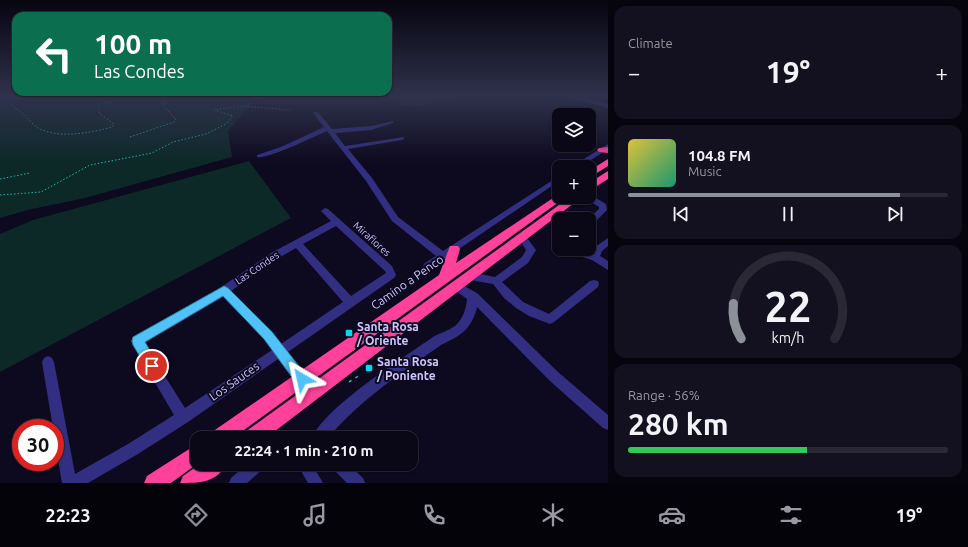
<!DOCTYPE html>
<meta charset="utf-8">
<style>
:root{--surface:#0a0716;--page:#13101f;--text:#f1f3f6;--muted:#9999a1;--line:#2a2835;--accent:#8c9099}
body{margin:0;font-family:Ubuntu,sans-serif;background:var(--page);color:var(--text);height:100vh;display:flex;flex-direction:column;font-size:15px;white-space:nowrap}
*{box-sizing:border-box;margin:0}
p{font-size:13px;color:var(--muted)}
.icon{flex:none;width:22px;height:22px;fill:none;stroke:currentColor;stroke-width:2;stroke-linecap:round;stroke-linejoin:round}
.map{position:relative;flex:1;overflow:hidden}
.panel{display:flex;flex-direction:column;gap:6px;padding:6px;background:#06040c;width:360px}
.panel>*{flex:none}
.top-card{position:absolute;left:12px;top:12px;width:380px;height:84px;border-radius:12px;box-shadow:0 1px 3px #0004,0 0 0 1px var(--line);background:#0b6e4f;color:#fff;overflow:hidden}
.tools{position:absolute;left:552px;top:108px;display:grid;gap:8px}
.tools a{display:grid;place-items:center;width:44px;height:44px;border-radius:8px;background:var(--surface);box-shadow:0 1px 3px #0004,0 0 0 1px var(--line);font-size:20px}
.speed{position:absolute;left:12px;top:419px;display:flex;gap:8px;font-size:20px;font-weight:700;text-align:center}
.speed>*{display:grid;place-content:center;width:52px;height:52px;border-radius:50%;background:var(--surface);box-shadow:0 1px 3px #0004,0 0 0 1px var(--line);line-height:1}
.speed .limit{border:6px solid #d22;background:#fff;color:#111}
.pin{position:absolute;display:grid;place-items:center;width:34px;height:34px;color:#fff;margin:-17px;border:2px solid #fff;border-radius:50%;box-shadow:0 1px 4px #0007}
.me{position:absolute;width:44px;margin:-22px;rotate:324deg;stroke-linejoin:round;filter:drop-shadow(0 0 3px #0008)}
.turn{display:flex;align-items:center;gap:14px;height:84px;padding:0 16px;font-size:18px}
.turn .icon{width:52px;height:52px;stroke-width:2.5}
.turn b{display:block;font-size:28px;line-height:34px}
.big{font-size:30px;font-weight:700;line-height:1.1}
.panel .tile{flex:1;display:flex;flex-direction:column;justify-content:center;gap:6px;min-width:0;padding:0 14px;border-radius:12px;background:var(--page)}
.panel .dial{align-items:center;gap:0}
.dial svg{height:104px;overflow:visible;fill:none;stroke:var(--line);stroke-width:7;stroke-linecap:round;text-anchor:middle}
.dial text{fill:var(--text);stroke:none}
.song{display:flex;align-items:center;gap:12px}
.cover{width:48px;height:48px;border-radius:6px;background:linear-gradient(135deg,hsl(50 70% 55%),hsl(160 70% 35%))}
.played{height:4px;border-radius:2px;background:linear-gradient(90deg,var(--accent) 85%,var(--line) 85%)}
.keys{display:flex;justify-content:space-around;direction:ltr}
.heat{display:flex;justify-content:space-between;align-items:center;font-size:22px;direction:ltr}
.charge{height:6px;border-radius:3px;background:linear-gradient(90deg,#34c759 56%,var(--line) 0)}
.trip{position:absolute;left:190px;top:431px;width:228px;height:40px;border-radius:12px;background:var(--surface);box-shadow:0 1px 3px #0004,0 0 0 1px var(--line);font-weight:700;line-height:40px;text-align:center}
.tabs{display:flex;height:64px;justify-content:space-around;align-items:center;background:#040309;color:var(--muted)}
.tabs .icon{width:28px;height:28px}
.tabs .selected{color:var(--accent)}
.tabs b{font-size:18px;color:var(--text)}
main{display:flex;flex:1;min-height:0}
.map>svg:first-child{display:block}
.green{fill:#0c2827}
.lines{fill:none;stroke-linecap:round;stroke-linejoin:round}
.path-far1{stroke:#20b9b1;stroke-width:1;stroke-dasharray:1.5 2;stroke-linecap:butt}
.path{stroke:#20b9b1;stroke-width:1.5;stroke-dasharray:3 4.5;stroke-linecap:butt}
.minor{fill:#322f82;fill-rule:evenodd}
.highway{fill:#ff419b;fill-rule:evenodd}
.route{fill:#4fc3f7;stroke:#337fa1}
.poi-dot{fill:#00d8f1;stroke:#0d091e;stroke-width:1.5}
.labels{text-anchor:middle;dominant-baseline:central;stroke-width:4;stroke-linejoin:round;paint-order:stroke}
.street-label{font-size:10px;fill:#cdc6ff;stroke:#0d091e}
.near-street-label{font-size:12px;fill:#cdc6ff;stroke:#0d091e}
.near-poi-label{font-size:12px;font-weight:bold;fill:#cdc6ff;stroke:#0d091e;text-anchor:start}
</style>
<main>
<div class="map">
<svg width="608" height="483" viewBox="0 0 608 483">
<rect width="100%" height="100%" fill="#0d091e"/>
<path class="green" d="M0,96H264L252,103L228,131L232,157L85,198L28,210L0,218Z
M389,96H451C431,105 406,114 389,96Z
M249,161L291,218L0,372V234L33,220Z"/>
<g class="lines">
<path class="path-far1" d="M5,96C8,104 16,108 22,113C28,118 32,124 38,128C58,139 91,133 112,127L114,124L100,114L98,108L102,103L126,96
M378,96L385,101
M130,137L174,122L176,119L163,106V102L173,96
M0,179L30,173
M0,195L41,192L90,165L152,153L173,142L206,134L226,124L233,116L214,110L242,106L290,110"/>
<path class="path" d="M349,382L360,375"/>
<path class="minor" d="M567,96H575L608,104V108Z
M314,112H318L332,129L371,126L393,121V123L371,130L335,133L345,146L404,137V139L402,140L348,149L372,178L398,217L443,251L559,176V181L428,270L425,269L423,266L425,263L436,256L392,221L366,181L327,131C313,137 269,159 257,157V155L281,147L324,127L313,113Z
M608,144V149L580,167H571Z
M589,194L606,204L607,210L592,225L589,226L588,219L599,209V207L586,199L585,197H589Z
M325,208L328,209L392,266L396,275L394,278L288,352L315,390L317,394L315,398L311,400L307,398L278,359L188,422L138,454L88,483H62L55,442V428H53L42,362L44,358L48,356L52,358L54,362L75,474L128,444L174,415L133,345L131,341L133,337L220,288L271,253L331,221L321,211ZM336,226L385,271L386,273L351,296L303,244ZM296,248L343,302L281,344L272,331L231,291L277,259ZM223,297L264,339L272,350L185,408L144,343Z
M522,234L525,235L536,250L528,263L502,282L523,302L549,314L590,281L594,280L598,281L599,284L598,287L554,322L550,324L529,316L516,308L504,298L493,284L470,280L467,279L465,276L467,273L470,272L495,277L522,257L526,250L518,237Z
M608,238V246L602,251L600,256L608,261V270L592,260L573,254L568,249H579L592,253L595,247Z
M457,282L477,293L558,372L608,415V430L603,428L550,381L477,307C476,315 469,328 462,333C456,338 448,341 441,345C401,373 360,400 328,438H312C325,407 403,358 433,337C440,333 448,331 455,326C463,319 466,309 467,299L453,289L452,286L453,283Z
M247,464H265L263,469L247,483H229L231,478Z
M297,464H312L323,483H308Z
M331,464H348L363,478L365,483H347L333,469Z"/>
<path class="highway" d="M608,147V153L599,152L597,150L599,148Z
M608,159V166L589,178V171Z
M608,171V179L589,191V183Z
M559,194V197H564L563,199L233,438H209L212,432L439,275L450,246H458L460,249L456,263Z
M570,197H582L266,438H242L245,432Z
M197,444V464L171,483H144L147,476Z
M200,464H226C217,483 199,483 180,483L183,476Z"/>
</g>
<linearGradient id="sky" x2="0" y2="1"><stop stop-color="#070510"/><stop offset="0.59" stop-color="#2f324c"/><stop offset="1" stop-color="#2f324c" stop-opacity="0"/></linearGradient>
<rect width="608" height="163" fill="url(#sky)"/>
<path class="route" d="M224,286L228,288L272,332L306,375L308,379L306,384L302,385L297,384L264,339L223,296L145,342L159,366L157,370L152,372L148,370L133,345L132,341L133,337Z"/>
<g class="poi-dot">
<rect x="345" y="329" width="8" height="8" rx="2"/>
<rect x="365" y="364" width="8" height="8" rx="2"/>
</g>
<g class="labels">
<g class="street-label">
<text transform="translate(372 239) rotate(42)">Miraflores</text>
<text transform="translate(257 268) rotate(-34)">Las Condes</text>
</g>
<g class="near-street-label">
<text transform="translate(407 282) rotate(-35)">Camino a Penco</text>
<text transform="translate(234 381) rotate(-35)">Los Sauces</text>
</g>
<g class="near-poi-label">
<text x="357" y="326">Santa Rosa<tspan x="357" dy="14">/ Oriente</tspan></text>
<text x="377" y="361">Santa Rosa<tspan x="377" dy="14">/ Poniente</tspan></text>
</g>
</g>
</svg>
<div class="tools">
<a><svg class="icon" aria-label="layers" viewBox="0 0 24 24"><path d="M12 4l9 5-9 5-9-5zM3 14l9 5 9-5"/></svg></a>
<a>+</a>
<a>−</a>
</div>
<div class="speed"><div class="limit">30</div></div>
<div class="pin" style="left:152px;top:366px;background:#d93025"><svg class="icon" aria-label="arrive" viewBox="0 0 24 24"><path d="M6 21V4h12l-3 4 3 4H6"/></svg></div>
<svg class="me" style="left:302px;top:379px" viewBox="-20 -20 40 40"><path d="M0-17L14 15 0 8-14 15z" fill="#4fc3f7" stroke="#fff" stroke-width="4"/></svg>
<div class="trip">22:24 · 1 min · 210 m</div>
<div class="top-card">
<div class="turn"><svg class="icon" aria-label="left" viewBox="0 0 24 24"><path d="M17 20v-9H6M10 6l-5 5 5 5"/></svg><div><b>100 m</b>Las Condes</div></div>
</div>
</div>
<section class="panel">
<div class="tile"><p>Climate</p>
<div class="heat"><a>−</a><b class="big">19°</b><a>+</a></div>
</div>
<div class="tile">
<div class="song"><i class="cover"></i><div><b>104.8 FM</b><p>Music</p></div></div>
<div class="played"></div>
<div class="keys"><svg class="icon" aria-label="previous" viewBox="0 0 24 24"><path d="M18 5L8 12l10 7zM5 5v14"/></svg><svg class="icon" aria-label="pause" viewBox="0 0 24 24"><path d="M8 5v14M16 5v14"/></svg><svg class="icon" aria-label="next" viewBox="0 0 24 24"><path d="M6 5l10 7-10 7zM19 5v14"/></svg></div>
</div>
<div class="tile dial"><svg viewBox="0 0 100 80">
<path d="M14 69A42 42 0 1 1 86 69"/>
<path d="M14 69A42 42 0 0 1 8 42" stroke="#8c9099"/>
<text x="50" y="56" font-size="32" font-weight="700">22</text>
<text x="50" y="72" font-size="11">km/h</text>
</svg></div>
<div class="tile"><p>Range · 56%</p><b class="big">280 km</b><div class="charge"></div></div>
</section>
</main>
<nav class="tabs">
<b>22:23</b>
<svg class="icon selected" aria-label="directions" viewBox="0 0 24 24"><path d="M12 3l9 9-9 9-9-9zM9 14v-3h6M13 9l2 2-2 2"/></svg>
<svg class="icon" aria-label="music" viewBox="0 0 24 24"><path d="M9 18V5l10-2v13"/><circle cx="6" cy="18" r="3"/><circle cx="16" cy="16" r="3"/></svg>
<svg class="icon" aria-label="phone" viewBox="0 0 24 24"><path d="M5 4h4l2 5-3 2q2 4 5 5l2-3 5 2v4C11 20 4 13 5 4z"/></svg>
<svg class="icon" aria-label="climate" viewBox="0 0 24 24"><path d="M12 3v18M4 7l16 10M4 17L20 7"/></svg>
<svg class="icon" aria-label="car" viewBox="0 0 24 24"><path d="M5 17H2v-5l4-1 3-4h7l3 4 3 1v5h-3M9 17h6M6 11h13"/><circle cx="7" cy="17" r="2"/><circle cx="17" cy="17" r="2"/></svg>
<svg class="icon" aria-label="filters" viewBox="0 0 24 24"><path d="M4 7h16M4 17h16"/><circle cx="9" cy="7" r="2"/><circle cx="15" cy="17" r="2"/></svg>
<b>19°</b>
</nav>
